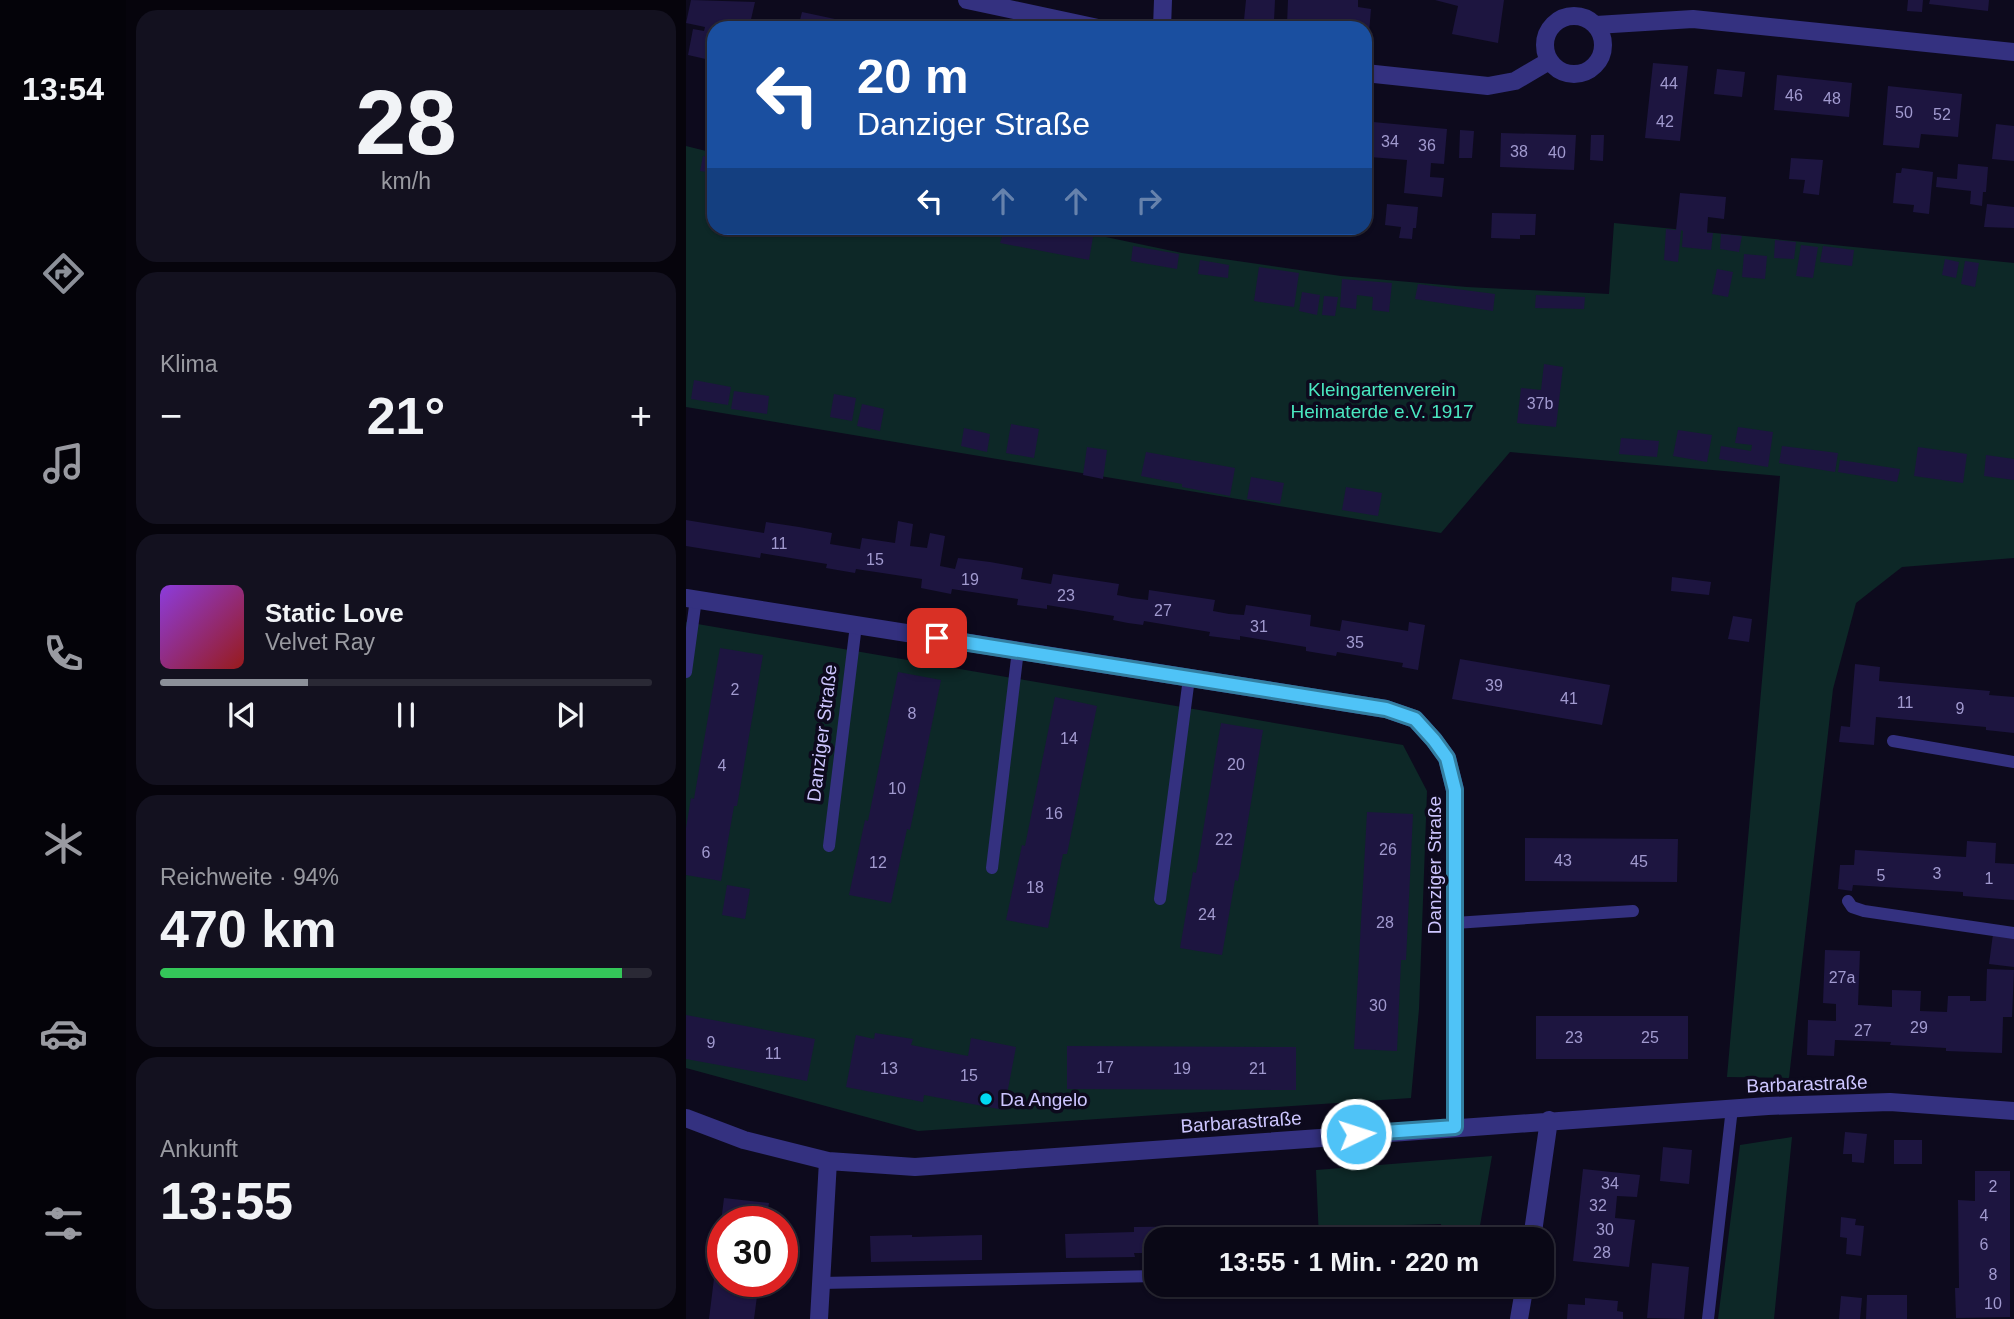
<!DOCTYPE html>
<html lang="de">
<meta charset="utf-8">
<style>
:root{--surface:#0a0816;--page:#13111f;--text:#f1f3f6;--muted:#999aa1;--line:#2a2935;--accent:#8c9099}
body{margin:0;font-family:Helvetica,sans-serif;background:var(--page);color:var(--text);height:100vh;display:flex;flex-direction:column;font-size:26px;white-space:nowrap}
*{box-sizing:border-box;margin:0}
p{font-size:23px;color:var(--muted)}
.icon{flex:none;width:38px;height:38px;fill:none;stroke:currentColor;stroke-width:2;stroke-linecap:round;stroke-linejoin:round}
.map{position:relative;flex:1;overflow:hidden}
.side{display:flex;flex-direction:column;gap:10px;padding:10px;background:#06040c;width:560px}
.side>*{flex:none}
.hud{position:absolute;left:21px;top:21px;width:665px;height:214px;border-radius:21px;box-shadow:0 2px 5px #0004,0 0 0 2px var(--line);background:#1a4fa0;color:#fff;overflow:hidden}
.speed{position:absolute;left:21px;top:1206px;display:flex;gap:14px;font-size:35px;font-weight:700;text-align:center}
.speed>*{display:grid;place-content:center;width:91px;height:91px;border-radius:50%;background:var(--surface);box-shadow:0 2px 5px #0004,0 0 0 2px var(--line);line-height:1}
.speed .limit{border:10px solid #d22;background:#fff;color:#111}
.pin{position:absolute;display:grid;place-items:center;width:60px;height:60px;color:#fff;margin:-30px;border-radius:14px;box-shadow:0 4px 10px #0006}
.me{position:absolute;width:77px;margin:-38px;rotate:86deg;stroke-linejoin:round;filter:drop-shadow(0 0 5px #0008)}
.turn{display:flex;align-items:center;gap:24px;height:147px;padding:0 35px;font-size:32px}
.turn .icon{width:91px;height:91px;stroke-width:2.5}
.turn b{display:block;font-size:49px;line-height:60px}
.lanes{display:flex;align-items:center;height:66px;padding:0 35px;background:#0003;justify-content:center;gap:35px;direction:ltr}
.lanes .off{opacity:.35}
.big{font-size:52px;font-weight:700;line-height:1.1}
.side .tile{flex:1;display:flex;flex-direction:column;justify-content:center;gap:10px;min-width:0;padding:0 24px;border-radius:21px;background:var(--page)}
.side .dial{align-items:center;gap:0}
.dial b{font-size:91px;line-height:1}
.song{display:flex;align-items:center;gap:21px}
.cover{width:84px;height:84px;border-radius:10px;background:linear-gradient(135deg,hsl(270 70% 55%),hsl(0 70% 35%))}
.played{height:7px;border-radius:4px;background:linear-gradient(90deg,var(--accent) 30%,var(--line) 30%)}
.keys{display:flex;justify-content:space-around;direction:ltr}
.heat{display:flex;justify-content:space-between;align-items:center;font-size:38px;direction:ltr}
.charge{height:10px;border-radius:5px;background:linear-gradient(90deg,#34c759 94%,var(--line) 0)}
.trip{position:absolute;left:458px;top:1227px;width:410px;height:70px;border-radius:21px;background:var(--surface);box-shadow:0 2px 5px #0004,0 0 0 2px var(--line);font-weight:700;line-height:70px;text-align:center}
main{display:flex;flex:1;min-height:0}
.tab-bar{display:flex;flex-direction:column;width:126px;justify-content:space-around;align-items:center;background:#040309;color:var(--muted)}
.tab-bar .icon{width:49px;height:49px}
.tab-bar .selected{color:var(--accent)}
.tab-bar b{font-size:32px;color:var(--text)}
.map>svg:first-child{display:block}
.green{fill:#0d2827}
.building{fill:#1d1540}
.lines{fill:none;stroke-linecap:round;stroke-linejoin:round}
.service{stroke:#343180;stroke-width:12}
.minor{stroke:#343180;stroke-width:18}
.route-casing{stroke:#337fa1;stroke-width:18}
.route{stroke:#4fc3f7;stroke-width:12}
.poi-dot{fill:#00d9f1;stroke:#0d0a1d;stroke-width:2.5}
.labels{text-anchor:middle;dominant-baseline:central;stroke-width:7;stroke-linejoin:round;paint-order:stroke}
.number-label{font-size:16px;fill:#a19acf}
.park-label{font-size:19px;fill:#4ae7c0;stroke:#0d0a1d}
.street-label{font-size:19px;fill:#cdc6ff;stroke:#0d0a1d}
.poi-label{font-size:19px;fill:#cdc6ff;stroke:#0d0a1d;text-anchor:start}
</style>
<main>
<nav class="tab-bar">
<b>13:54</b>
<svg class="icon selected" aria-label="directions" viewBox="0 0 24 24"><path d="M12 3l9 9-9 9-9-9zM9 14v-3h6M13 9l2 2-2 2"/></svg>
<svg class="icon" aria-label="music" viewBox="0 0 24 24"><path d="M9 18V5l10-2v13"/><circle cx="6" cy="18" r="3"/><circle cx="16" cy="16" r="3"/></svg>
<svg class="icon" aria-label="phone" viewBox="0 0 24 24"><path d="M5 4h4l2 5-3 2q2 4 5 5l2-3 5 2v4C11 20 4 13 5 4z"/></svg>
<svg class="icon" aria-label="climate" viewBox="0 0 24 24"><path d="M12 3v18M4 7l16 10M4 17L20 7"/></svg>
<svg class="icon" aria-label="car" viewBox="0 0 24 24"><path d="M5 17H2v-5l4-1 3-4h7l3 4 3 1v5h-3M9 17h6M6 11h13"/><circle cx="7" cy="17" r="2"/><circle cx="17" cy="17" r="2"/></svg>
<svg class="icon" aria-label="filters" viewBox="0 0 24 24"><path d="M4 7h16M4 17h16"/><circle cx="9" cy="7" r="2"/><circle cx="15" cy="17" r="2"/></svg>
</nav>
<section class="side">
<div class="tile dial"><b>28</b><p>km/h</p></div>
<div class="tile"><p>Klima</p>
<div class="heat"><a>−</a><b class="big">21°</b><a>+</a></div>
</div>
<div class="tile">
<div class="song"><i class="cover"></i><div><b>Static Love</b><p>Velvet Ray</p></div></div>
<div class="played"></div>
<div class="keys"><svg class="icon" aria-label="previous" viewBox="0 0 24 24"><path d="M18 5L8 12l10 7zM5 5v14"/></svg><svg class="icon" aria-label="pause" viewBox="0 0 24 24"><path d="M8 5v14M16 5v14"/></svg><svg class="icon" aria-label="next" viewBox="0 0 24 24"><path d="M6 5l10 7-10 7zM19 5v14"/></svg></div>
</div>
<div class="tile"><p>Reichweite · 94%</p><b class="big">470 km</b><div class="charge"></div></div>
<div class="tile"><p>Ankunft</p><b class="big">13:55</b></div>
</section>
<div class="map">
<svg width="1328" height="1319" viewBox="0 0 1328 1319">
<rect width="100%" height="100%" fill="#0d0a1d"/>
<path class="green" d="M0,146L28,153V228H377L496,253L655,276L781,287L923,294L928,223L1328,263V558L1216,567L1170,603L1147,689L1103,1078L1041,1077L1094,476L824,452L755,533L0,407Z
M0,622L717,745L741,791L733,1009L725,1098L232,1131L0,1068Z
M1106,1137L1088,1319H1032L1054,1145Z
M806,1156L792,1237L756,1238L755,1224L681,1226V1239H633L630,1170Z"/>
<path class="building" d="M5,0L69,2L63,28H28V41L24,60L2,55L7,29L18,31L19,27L0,23Z
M560,0H589L588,21L558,20Z
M602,0H672V7L685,9L683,33H679V28H670V25L657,24V26L601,24Z
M749,0H818L812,43L766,34L772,6Z
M1222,0H1237L1236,12L1221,11Z
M1244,0H1303L1302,11L1243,4Z
M116,12L177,25L176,28H112Z
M967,63L1002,66L994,141L959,138Z
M1031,69L1059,72L1056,97L1028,94Z
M1091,75L1166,83L1163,117L1088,110Z
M1202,86L1276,94L1272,137L1235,134L1233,148L1197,145Z
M687,122L761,129L758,164L745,163L744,177L758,178L756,197L718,193L721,160L684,157Z
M1310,124L1328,126V161L1306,159Z
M774,130L788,131L786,158H773Z
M815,133L890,135L888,170L814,167Z
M905,135H918L917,161L904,160Z
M17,156L28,158V173L14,171Z
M1105,158L1137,160L1133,195L1117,193L1119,180L1103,179Z
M1272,164L1302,167L1300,192H1297L1296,206L1284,204L1285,191L1250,187L1251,177L1271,179Z
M1216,168L1247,172L1243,214L1227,212L1228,205L1207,203L1210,173H1215Z
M994,193L1040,197L1038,219L1022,217L1021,233H1027L1025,250L996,247L997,231L995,230L992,262L978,260L980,229L990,230Z
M701,204L732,207L730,228H727L726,239L713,238L715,227L699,225Z
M1301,204L1328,207V228L1298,227Z
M806,213L850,214L849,235H834V239L805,238Z
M274,228H362L407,237L403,260L314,243L316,237Z
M1035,234L1056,236L1053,252L1034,249Z
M1089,240L1110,242L1108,259L1088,258Z
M1115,245L1132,247L1127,278L1110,276Z
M447,246L493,254L491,269L445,261Z
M1137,246L1168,250L1166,266L1134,262Z
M1058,254L1081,256L1079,279L1056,277Z
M1259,259L1273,262L1270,278L1256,275Z
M514,260L543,265L542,278L512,274Z
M1279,261L1293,263L1289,287L1275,284Z
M573,267L613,273L608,307L568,301Z
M1031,269L1047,272L1042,297L1026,294Z
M656,279L706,283L703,312L686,310L687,297L671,295L670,309L654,307Z
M732,284L809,294L807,311L729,299Z
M616,292L634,295L631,315L613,311Z
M850,295L899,297L898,309L849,308Z
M638,296L652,297L649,316L636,315Z
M858,364L877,367L870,427L831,423L835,388L855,390Z
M8,380L45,387L42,405L5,399Z
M48,391L83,396L81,414L45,409Z
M148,394L170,398L166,421L144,417Z
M176,404L198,409L194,431L171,426Z
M325,424L353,429L348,458L320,453Z
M1052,427L1087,432L1082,467L1033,459L1035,446L1065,451L1066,445L1049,443Z
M278,428L304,434L301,452L275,446Z
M992,430L1026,435L1021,462L987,456Z
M935,438L973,441L971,457L933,454Z
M1096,446L1152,453L1149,472L1093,463Z
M401,447L421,450L417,479L397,475Z
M1232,447L1281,454L1277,483L1228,476Z
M460,452L549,468L544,496L496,487V484L455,476Z
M1300,455L1328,459V480L1298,476Z
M1154,460L1214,469L1211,482L1152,472Z
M565,477L598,483L594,504L561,499Z
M660,487L696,493L692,516L656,510Z
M0,520L78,533L80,522L113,527L146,533L144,544L174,549L176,538L209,543L212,521L227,524L224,546L241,548L244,533L259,536L254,566L269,569L272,558L304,562L337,568L335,579L365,584L367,574L433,584L431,595L446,598L462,600L463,590L529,600L527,611L543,614L558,615L560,605L625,615L624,626L654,631L656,620L722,631L723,622L739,625L732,670L716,667L717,663L651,652L650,656L620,651V647L554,636V640L523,636L524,632L458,621L457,625L442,623L427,620L428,616L361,605V609L331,605L332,599L266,589L265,594L235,588L236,579L170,569L169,573L140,568L141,564L75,553L74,558L0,546Z
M986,577L1025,582L1023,595L985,591Z
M1047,616L1066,619L1063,642L1042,639Z
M34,648L77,655L51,806H48L35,881L0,875V828L5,798L8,799Z
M774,659L924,685L916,725L766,699Z
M1169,664L1194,667L1193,681L1304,691L1303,695L1328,697V733L1300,730V727L1190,717L1188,745L1153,742L1155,726L1164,727Z
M212,672L255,680L224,830L221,829L205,903L163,895L179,820L182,821Z
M369,697L411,706L381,854H377L362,928L320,920L336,845L339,846Z
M535,723L577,730L552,881L549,880L536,955L494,948L507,872L510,873Z
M681,812L727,814L720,960H715L711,1051L668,1049Z
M839,838L992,839L991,882L839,881Z
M1281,841L1310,843L1309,863L1328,864V900L1277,896V892L1167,885L1166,891L1152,889L1154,865H1168L1169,850L1280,857Z
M41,885L64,889L59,919L36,915Z
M1307,934L1328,937V967L1303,964Z
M1139,950L1174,951L1172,1005L1206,1007V990L1235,991L1234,1011L1261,1012L1262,996H1284V1001H1300L1301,969L1328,970L1326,1017H1317L1316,1053L1260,1051V1048L1204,1045L1205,1042L1149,1040L1148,1056L1121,1055L1122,1020L1150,1021V1004L1137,1003Z
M0,1015L129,1039L121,1081L0,1059Z
M850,1016H1002V1059H850Z
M189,1033L227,1039L225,1045L282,1056L285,1038L330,1047L318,1110L238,1095L237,1102L160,1087L170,1035L188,1039Z
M381,1046L610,1047V1090L381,1089Z
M1159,1132L1181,1134L1178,1163L1166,1162V1154H1157Z
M1208,1140H1236V1164H1208Z
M977,1147L1006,1150L1003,1184L974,1181Z
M897,1169L954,1175L951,1197L931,1196L929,1218L949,1220L943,1267L887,1261Z
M1289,1171H1324V1317L1270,1318L1269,1288H1273L1272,1200L1289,1201Z
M38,1198L83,1203L80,1222H37V1281H73L68,1319H23Z
M1155,1217L1170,1219L1169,1225L1178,1226L1175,1256L1160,1254L1161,1238L1154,1237Z
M531,1226V1239H471V1253H448L449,1257L380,1258L379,1234L448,1232V1227Z
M752,1226V1239H684V1227Z
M600,1229V1239H532V1231Z
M226,1235V1237L296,1235V1260L185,1262L184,1236Z
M966,1263L1003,1267L998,1319L961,1318Z
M1181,1295H1221V1319H1180Z
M1155,1296L1176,1298L1174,1319H1153Z
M899,1298L932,1301L931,1311L937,1312V1319H881L882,1304L899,1305Z"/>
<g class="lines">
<path class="service" d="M0,672L10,599
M1207,741L1328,762
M143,846L170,625
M306,868L332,650
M474,899L503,678
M1162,901L1166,907L1178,911L1328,933
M769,923L947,911
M135,1283L471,1276
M1022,1319L1046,1108"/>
<path class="minor" d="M281,0L412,28
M859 45a29 29 0 1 1 58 0a29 29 0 1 1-58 0Z
M910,25L1007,19L1328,52
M476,28L477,0
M679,73L802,86L829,81L863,61
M0,598L700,709L729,719L748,740L761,758L769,790V1127
M0,1118L58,1140L142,1161L229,1167L1082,1106L1204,1102L1328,1111
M846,1239L863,1120
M133,1319L142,1161
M833,1319L839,1284"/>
</g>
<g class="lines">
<defs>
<path id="route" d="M251,638L700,709L729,719L748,740L761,758L769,790V1127L670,1134"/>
</defs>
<use href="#route" class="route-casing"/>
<use href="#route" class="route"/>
</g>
<circle class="poi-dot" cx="300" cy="1099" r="7"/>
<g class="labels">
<g class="number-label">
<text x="983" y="83">44</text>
<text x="1108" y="95">46</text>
<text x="1146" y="98">48</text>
<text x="1218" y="112">50</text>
<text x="1256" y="114">52</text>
<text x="979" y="121">42</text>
<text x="704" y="141">34</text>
<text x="741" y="145">36</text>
<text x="833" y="151">38</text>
<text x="871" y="152">40</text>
<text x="854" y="403">37b</text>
<text x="93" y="543">11</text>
<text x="189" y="559">15</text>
<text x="284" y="579">19</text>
<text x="380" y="595">23</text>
<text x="477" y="610">27</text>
<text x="573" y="626">31</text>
<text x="669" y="642">35</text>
<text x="808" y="685">39</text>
<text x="49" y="689">2</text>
<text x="883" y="698">41</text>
<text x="1219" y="702">11</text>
<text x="1274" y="708">9</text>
<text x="226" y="713">8</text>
<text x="383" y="738">14</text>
<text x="550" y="764">20</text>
<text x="36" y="765">4</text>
<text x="211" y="788">10</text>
<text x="368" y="813">16</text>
<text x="538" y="839">22</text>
<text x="702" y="849">26</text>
<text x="20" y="852">6</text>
<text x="877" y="860">43</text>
<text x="953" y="861">45</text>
<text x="192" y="862">12</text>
<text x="1251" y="873">3</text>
<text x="1195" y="875">5</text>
<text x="1303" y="878">1</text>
<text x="349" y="887">18</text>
<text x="521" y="914">24</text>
<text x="699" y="922">28</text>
<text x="1156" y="977">27a</text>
<text x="692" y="1005">30</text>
<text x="1233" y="1027">29</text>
<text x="1177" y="1030">27</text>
<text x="888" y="1037">23</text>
<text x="964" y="1037">25</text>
<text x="25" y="1042">9</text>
<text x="87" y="1053">11</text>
<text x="419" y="1067">17</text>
<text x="203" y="1068">13</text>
<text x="496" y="1068">19</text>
<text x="572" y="1068">21</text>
<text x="283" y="1075">15</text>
<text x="924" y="1183">34</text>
<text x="1307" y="1186">2</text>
<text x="912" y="1205">32</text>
<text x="1298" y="1215">4</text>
<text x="919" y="1229">30</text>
<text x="1298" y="1244">6</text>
<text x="916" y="1252">28</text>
<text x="1307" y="1274">8</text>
<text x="1307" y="1303">10</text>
</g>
<g class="park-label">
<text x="696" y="389">Kleingartenverein<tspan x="696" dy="22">Heimaterde e.V. 1917</tspan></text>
</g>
<g class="street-label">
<text transform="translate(136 733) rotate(-83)">Danziger Straße</text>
<text transform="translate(748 865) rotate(-90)">Danziger Straße</text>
<text transform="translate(1121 1084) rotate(-2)">Barbarastraße</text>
<text transform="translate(555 1122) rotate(-4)">Barbarastraße</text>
</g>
<g class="poi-label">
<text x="314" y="1099">Da Angelo</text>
</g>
</g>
</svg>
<div class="speed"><div class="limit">30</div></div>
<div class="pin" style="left:251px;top:638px;background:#d93025"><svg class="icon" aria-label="arrive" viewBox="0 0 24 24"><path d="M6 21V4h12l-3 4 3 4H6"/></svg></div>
<svg class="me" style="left:670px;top:1134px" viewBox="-20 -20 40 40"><circle r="17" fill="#4fc3f7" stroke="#fff" stroke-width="3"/><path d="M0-11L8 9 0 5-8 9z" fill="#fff"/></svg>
<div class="trip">13:55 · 1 Min. · 220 m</div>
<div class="hud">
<div class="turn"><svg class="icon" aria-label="left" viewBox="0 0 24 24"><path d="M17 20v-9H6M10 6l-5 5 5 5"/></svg><div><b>20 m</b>Danziger Straße</div></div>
<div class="lanes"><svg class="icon" aria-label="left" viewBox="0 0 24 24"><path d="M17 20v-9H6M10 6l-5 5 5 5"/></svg><svg class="icon off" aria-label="ahead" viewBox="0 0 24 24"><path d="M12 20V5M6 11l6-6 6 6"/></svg><svg class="icon off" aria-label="ahead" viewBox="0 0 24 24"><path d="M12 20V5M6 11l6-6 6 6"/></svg><svg class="icon off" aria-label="right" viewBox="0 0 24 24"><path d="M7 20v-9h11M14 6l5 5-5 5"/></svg></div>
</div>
</div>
</main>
